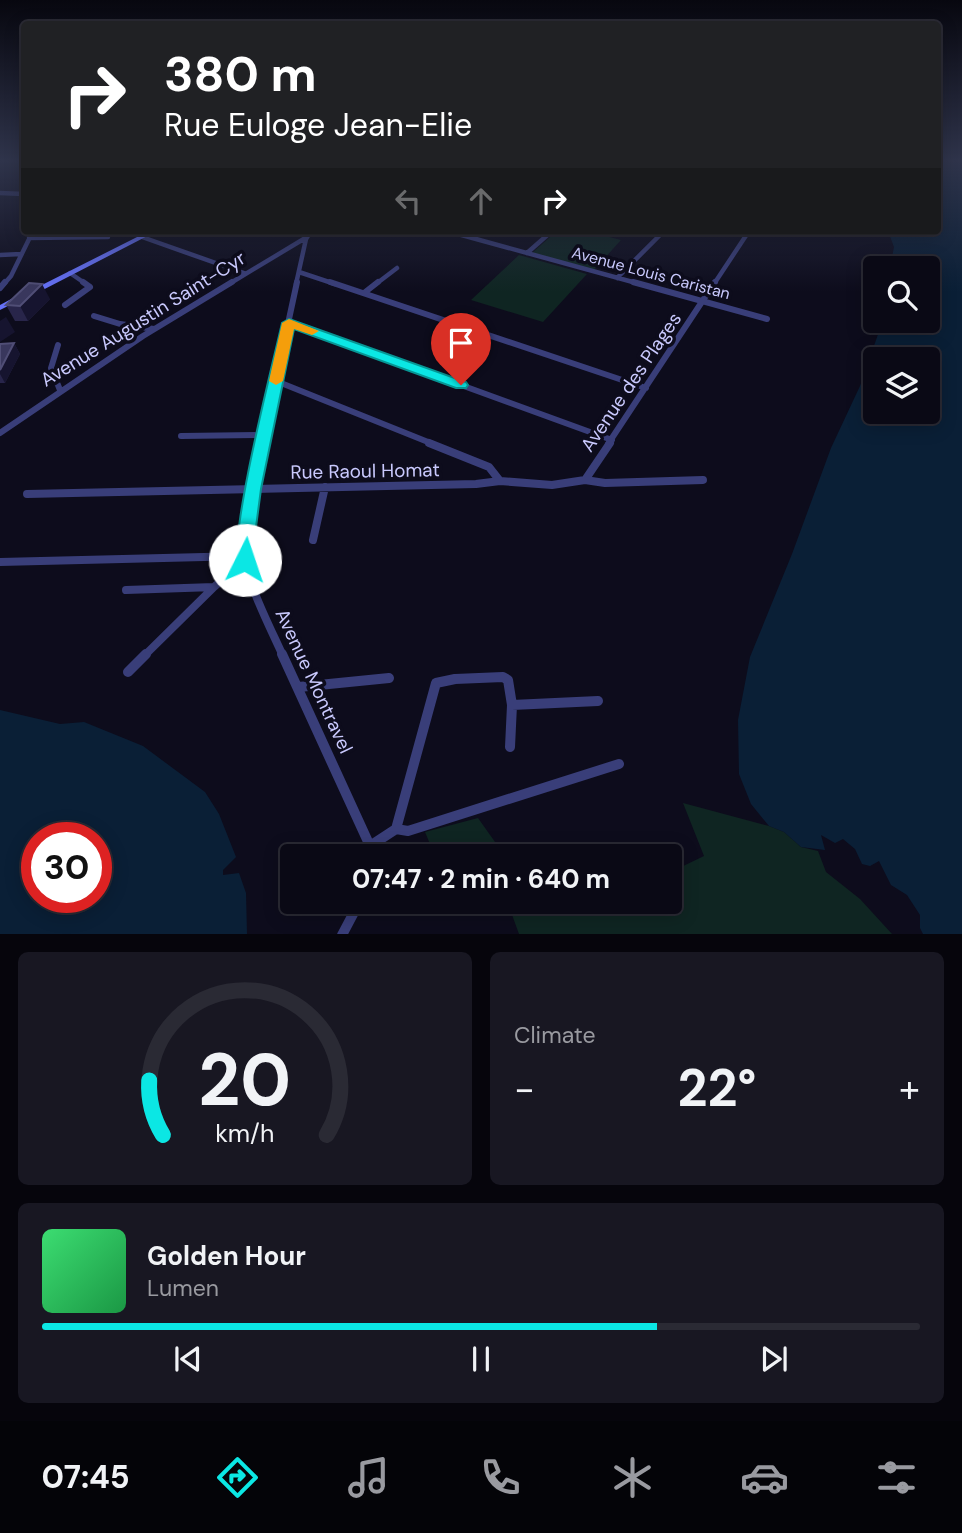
<!DOCTYPE html>
<meta charset="utf-8">
<style>
:root{--surface:#0a0915;--page:#181722;--text:#f1f3f6;--muted:#999aa0;--line:#2a2a34;--accent:#0be7e4}
body{margin:0;font-family:"DM Sans",sans-serif;background:var(--page);color:var(--text);height:100vh;display:flex;flex-direction:column;font-size:26px;white-space:nowrap}
*{box-sizing:border-box;margin:0}
p{font-size:23px;color:var(--muted)}
.icon{flex:none;width:38px;height:38px;fill:none;stroke:currentColor;stroke-width:2;stroke-linecap:round;stroke-linejoin:round}
.map{position:relative;height:934px;overflow:hidden}
.panel{display:flex;flex-direction:column;gap:18px;padding:18px;background:#06050c;flex:1}
.panel>*{flex:none}
.guide{position:absolute;left:21px;top:21px;width:920px;height:214px;border-radius:7px;box-shadow:0 4px 18px #0003,0 0 0 2px var(--line);background:#202124;color:#fff;overflow:hidden}
.controls{position:absolute;left:863px;top:256px;display:grid;gap:14px}
.controls a{display:grid;place-items:center;width:77px;height:77px;border-radius:7px;background:var(--surface);box-shadow:0 4px 18px #0003,0 0 0 2px var(--line);font-size:35px}
.speed{position:absolute;left:21px;top:822px;display:flex;gap:14px;font-size:35px;font-weight:700;text-align:center}
.speed>*{display:grid;place-content:center;width:91px;height:91px;border-radius:50%;background:var(--surface);box-shadow:0 4px 18px #0003,0 0 0 2px var(--line);line-height:1}
.speed .limit{border:10px solid #d22;background:#fff;color:#111}
.pin{position:absolute;display:grid;place-items:center;width:60px;height:60px;color:#fff;margin:-72px -30px;border-radius:50% 50% 50% 0;rotate:-45deg;box-shadow:0 0 7px #0007}
.pin .icon{rotate:45deg}
.me{position:absolute;width:77px;margin:-38px;rotate:4deg;stroke-linejoin:round;filter:drop-shadow(0 0 5px #0008)}
.turn{display:flex;align-items:center;gap:24px;height:147px;padding:0 28px;font-size:32px}
.turn .icon{width:91px;height:91px;stroke-width:2.5}
.turn b{display:block;font-size:49px;line-height:60px}
.lanes{display:flex;align-items:center;height:66px;padding:0 28px;background:#0003;justify-content:center;gap:35px;direction:ltr}
.lanes .off{opacity:.35}
.big{font-size:52px;font-weight:700;line-height:1.1}
.panel .card{flex:1;display:flex;flex-direction:column;justify-content:center;gap:10px;min-width:0;padding:0 24px;border-radius:10px;background:var(--page)}
.panel .dial{align-items:center;gap:0}
.dial svg{height:182px;overflow:visible;fill:none;stroke:var(--line);stroke-width:7;stroke-linecap:round;text-anchor:middle}
.dial text{fill:var(--text);stroke:none}
.song{display:flex;align-items:center;gap:21px}
.cover{width:84px;height:84px;border-radius:10px;background:linear-gradient(135deg,hsl(140 70% 55%),hsl(140 70% 35%))}
.played{height:7px;border-radius:4px;background:linear-gradient(90deg,var(--accent) 70%,var(--line) 70%)}
.keys{display:flex;justify-content:space-around;direction:ltr}
.heat{display:flex;justify-content:space-between;align-items:center;font-size:38px;direction:ltr}
.panel .tiles{flex:1;display:grid;gap:18px;grid-template-columns:1fr 1fr}
.card:last-child{grid-column:span 2}
.trip{position:absolute;left:280px;top:844px;width:402px;height:70px;border-radius:7px;background:var(--surface);box-shadow:0 4px 18px #0003,0 0 0 2px var(--line);font-weight:700;line-height:70px;text-align:center}
.dock{display:flex;height:112px;justify-content:space-around;align-items:center;background:#040408;color:var(--muted)}
.dock .icon{width:49px;height:49px}
.dock .selected{color:var(--accent)}
.dock b{font-size:32px;color:var(--text)}
.map>svg:first-child{display:block}
.green{fill:#0f2522}
.water{fill:#0a1f36;fill-rule:evenodd}
.lines{fill:none;stroke-linecap:round;stroke-linejoin:round}
.street-far3{stroke:#393e79;stroke-width:4.5}
.street-far2{stroke:#393e79;stroke-width:6}
.street-far1{stroke:#393e79;stroke-width:8}
.street{stroke:#393e79;stroke-width:10}
.secondary{fill:#6571f8;fill-rule:evenodd}
.wall{fill:#28254a}
.shaded-wall{fill:#16142f}
.building{fill:#39375d;stroke:#504e76;stroke-width:2}
.route{fill:#0be7e4;stroke:#079694;stroke-width:2}
.slow{fill:#f59e0b}
.labels{text-anchor:middle;dominant-baseline:central;stroke-width:7;stroke-linejoin:round;paint-order:stroke}
.far-street-label{font-size:16px;fill:#c9c9fd;stroke:#0d0c1c}
.street-label{font-size:19px;fill:#c9c9fd;stroke:#0d0c1c}
</style>
<div class="map">
<svg width="962" height="935" viewBox="0 0 962 935">
<rect width="100%" height="100%" fill="#0d0c1c"/>
<path class="green" d="M557,231H586L621,240L594,270L532,253Z
M519,255L587,274L543,322L471,300Z
M683,803L769,826L784,832L801,847L818,851L826,872L860,899L892,934H519L511,912L457,910L454,901H670V867L677,869L704,856Z
M478,818L505,856H435L425,832Z"/>
<path class="water" d="M938,162H962V935L923,934L920,928V915L907,895L891,885L879,861L870,866L862,864L855,849L843,839L835,843L821,835L825,850L801,847L784,832L769,826L751,804L739,774L738,720L750,657L792,554L831,448L860,386L883,320H928V268H890L894,247L888,231H938ZM875,359H928V411H875Z
M0,710L60,724L84,722L143,746L205,792L219,814L236,857L223,870V875L239,873L246,893L247,934H0ZM37,838H96V898H37Z"/>
<g class="lines">
<path class="street-far3" d="M0,193L24,194
M447,231L640,284
M142,237L244,273
M29,238L108,237
M527,253L552,231
M0,255L21,254
M299,272L335,284
M70,273L86,284
M617,278L664,231
M4,284L11,276L33,231
M229,284L307,237
M296,284L306,239L311,231
M376,284L397,268
M714,284L749,231"/>
<path class="street-far2" d="M330,282L646,388
M633,282L767,319
M0,288L5,282
M364,293L378,282
M65,305L90,287L83,282
M94,316L120,324L154,329
M288,322L612,440
M58,345L51,368L60,390
M276,381L433,444
M0,433L143,336L232,282
M181,436L265,435
M262,444L297,282
M608,444L715,282"/>
<path class="street-far1" d="M263,443C256,474 240,530 245,560C251,591 270,627 283,656
M429,443L489,467L500,481
M585,480L610,443
M27,494L476,484L500,481L552,485L585,480L605,483L703,480
M313,540L325,487
M0,562L245,556
M126,590L214,587L245,560
M144,656L213,588"/>
<path class="street" d="M282,654L370,846V856
M128,672L146,654
M299,687L389,678
M512,705L598,701
M396,829L436,683L455,679L503,677L508,680L512,705L510,747
M370,846L396,829L408,831L619,764
M342,935L360,901"/>
<path class="secondary" d="M149,231H157L35,294H29L28,292Z
M15,297H18L22,299L0,310V305Z"/>
</g>
<path class="wall" d="M50,299L28,321H15L6,305Z
M14,343L20,354L5,383H0V344Z"/>
<path class="shaded-wall" d="M42,284L50,299L28,321L20,306Z
M6,317L15,332L0,342V321Z
M14,343L20,354L5,383L0,374V370Z"/>
<path class="building" d="M29,283L42,284L20,306L6,305Z
M14,343L0,370V344Z"/>
<linearGradient id="sky" x2="0" y2="1"><stop stop-color="#07070f"/><stop offset="0.55" stop-color="#2f344b"/><stop offset="1" stop-color="#2f344b" stop-opacity="0"/></linearGradient>
<rect width="962" height="292" fill="url(#sky)"/>
<path class="route" d="M289,319L466,382L468,385L466,388H456L294,329L261,489L251,565L245,568L239,565C227,542 274,359 282,323Z"/>
<path class="slow" d="M289,319L319,331L312,335L294,329L283,381L276,385L269,381L282,323Z"/>
<g class="labels">
<g class="far-street-label">
<text transform="translate(651 273) rotate(15)">Avenue Louis Caristan</text>
</g>
<g class="street-label">
<text transform="translate(143 319) rotate(-32)">Avenue Augustin Saint-Cyr</text>
<text transform="translate(631 382) rotate(-56)">Avenue des Plages</text>
<text transform="translate(365 471) rotate(-1)">Rue Raoul Homat</text>
<text transform="translate(314 681) rotate(65)">Avenue Montravel</text>
</g>
</g>
</svg>
<div class="controls">
<a><svg class="icon" aria-label="search" viewBox="0 0 24 24"><circle cx="10" cy="10" r="6"/><path d="M15 15l6 6"/></svg></a>
<a><svg class="icon" aria-label="layers" viewBox="0 0 24 24"><path d="M12 4l9 5-9 5-9-5zM3 14l9 5 9-5"/></svg></a>
</div>
<div class="speed"><div class="limit">30</div></div>
<div class="pin" style="left:461px;top:385px;background:#d93025"><svg class="icon" aria-label="arrive" viewBox="0 0 24 24"><path d="M6 21V4h12l-3 4 3 4H6"/></svg></div>
<svg class="me" style="left:245px;top:560px" viewBox="-20 -20 40 40"><circle r="19" fill="#fff"/><path d="M0-13L10 11 0 6-10 11z" fill="#0be7e4"/></svg>
<div class="trip">07:47 · 2 min · 640 m</div>
<div class="guide">
<div class="turn"><svg class="icon" aria-label="right" viewBox="0 0 24 24"><path d="M7 20v-9h11M14 6l5 5-5 5"/></svg><div><b>380 m</b>Rue Euloge Jean-Elie</div></div>
<div class="lanes"><svg class="icon off" aria-label="left" viewBox="0 0 24 24"><path d="M17 20v-9H6M10 6l-5 5 5 5"/></svg><svg class="icon off" aria-label="ahead" viewBox="0 0 24 24"><path d="M12 20V5M6 11l6-6 6 6"/></svg><svg class="icon" aria-label="right" viewBox="0 0 24 24"><path d="M7 20v-9h11M14 6l5 5-5 5"/></svg></div>
</div>
</div>
<section class="panel">
<div class="tiles">
<div class="card dial"><svg viewBox="0 0 100 80">
<path d="M14 69A42 42 0 1 1 86 69"/>
<path d="M14 69A42 42 0 0 1 8 45" stroke="#0be7e4"/>
<text x="50" y="56" font-size="32" font-weight="700">20</text>
<text x="50" y="72" font-size="11">km/h</text>
</svg></div>
<div class="card"><p>Climate</p>
<div class="heat"><a>−</a><b class="big">22°</b><a>+</a></div>
</div>
<div class="card">
<div class="song"><i class="cover"></i><div><b>Golden Hour</b><p>Lumen</p></div></div>
<div class="played"></div>
<div class="keys"><svg class="icon" aria-label="previous" viewBox="0 0 24 24"><path d="M18 5L8 12l10 7zM5 5v14"/></svg><svg class="icon" aria-label="pause" viewBox="0 0 24 24"><path d="M8 5v14M16 5v14"/></svg><svg class="icon" aria-label="next" viewBox="0 0 24 24"><path d="M6 5l10 7-10 7zM19 5v14"/></svg></div>
</div>
</div>
</section>
<nav class="dock">
<b>07:45</b>
<svg class="icon selected" aria-label="directions" viewBox="0 0 24 24"><path d="M12 3l9 9-9 9-9-9zM9 14v-3h6M13 9l2 2-2 2"/></svg>
<svg class="icon" aria-label="music" viewBox="0 0 24 24"><path d="M9 18V5l10-2v13"/><circle cx="6" cy="18" r="3"/><circle cx="16" cy="16" r="3"/></svg>
<svg class="icon" aria-label="phone" viewBox="0 0 24 24"><path d="M5 4h4l2 5-3 2q2 4 5 5l2-3 5 2v4C11 20 4 13 5 4z"/></svg>
<svg class="icon" aria-label="climate" viewBox="0 0 24 24"><path d="M12 3v18M4 7l16 10M4 17L20 7"/></svg>
<svg class="icon" aria-label="car" viewBox="0 0 24 24"><path d="M5 17H2v-5l4-1 3-4h7l3 4 3 1v5h-3M9 17h6M6 11h13"/><circle cx="7" cy="17" r="2"/><circle cx="17" cy="17" r="2"/></svg>
<svg class="icon" aria-label="filters" viewBox="0 0 24 24"><path d="M4 7h16M4 17h16"/><circle cx="9" cy="7" r="2"/><circle cx="15" cy="17" r="2"/></svg>
</nav>
